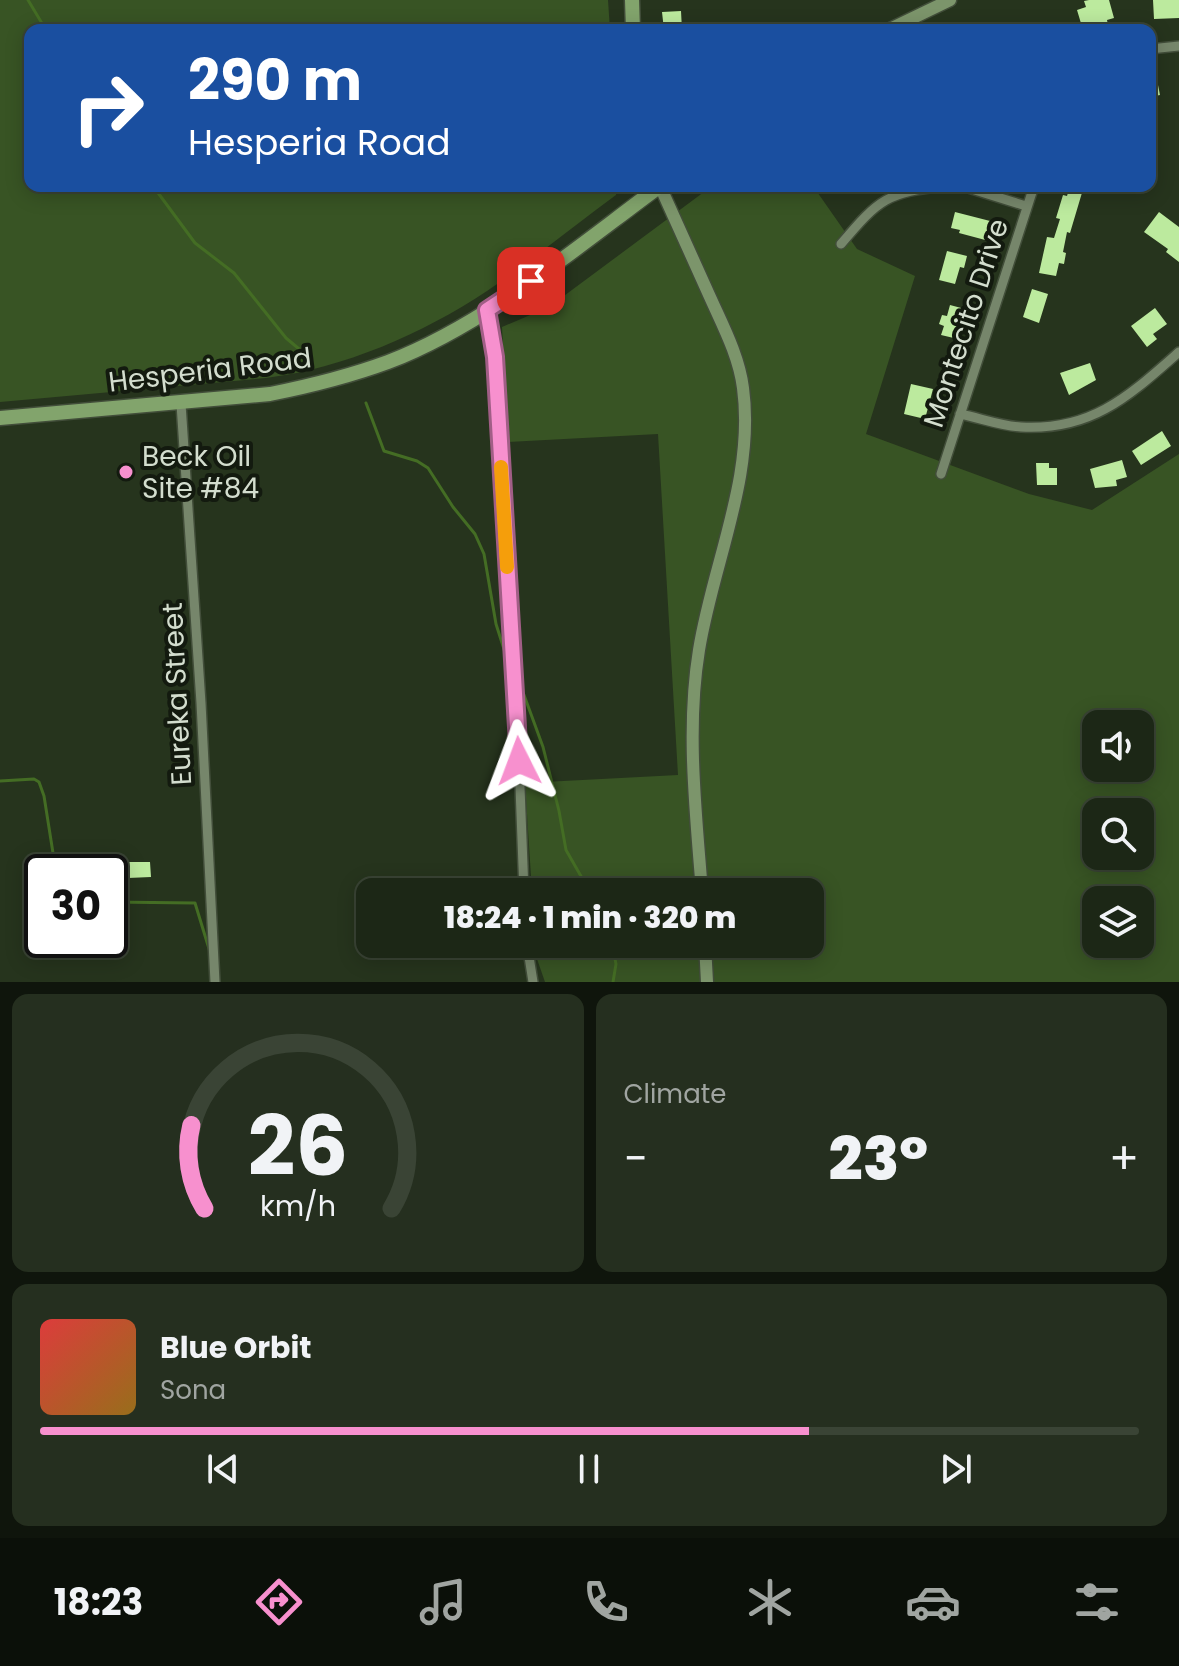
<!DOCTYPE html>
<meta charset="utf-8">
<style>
:root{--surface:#1c2716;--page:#252f1f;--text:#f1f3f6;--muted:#a0a5a1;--line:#3a4435;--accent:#f790ce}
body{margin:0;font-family:Poppins,sans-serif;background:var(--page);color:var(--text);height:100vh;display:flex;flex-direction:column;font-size:30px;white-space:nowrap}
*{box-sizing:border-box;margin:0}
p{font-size:26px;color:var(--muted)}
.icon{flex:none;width:44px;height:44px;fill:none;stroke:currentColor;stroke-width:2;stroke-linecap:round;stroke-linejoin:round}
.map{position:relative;height:982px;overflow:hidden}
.panel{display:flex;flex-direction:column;gap:12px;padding:12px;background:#0f150c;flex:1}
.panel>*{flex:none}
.banner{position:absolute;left:24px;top:24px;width:1132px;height:168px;border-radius:16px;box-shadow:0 4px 20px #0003,0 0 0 2px var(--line);background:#1a4fa0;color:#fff;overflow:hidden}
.fabs{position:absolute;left:1082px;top:710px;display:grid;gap:16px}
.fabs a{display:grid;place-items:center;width:72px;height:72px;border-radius:16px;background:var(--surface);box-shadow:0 4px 20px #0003,0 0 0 2px var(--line);font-size:40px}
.speed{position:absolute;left:24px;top:854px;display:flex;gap:16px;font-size:40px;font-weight:700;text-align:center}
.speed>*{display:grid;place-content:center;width:104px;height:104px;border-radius:50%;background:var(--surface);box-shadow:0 4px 20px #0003,0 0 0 2px var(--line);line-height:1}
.speed .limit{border:4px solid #111;border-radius:12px;background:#fff;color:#111}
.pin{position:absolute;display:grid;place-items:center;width:68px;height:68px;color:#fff;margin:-34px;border-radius:16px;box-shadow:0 4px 12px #0006}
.me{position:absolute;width:88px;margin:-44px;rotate:357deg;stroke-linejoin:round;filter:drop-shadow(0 0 6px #0008)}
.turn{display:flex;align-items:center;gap:28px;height:168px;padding:0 32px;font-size:36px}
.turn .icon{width:104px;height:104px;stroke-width:2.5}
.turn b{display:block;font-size:56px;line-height:68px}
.big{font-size:60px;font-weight:800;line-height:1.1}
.panel .widget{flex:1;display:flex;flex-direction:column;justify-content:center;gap:12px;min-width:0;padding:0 28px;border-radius:16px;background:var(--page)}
.panel .dial{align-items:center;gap:0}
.dial svg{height:208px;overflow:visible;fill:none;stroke:var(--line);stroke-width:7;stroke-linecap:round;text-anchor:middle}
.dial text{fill:var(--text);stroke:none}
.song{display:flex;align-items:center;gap:24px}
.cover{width:96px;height:96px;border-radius:12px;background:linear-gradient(135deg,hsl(0 70% 55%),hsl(40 70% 35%))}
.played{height:8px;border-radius:4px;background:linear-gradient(90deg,var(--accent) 70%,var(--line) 70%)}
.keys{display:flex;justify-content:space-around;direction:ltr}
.heat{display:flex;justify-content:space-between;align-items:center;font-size:44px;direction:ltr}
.panel .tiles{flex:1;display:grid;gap:12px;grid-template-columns:1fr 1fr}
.widget:last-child{grid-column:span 2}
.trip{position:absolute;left:356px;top:878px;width:468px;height:80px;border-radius:16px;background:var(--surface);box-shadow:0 4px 20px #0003,0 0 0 2px var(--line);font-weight:800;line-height:80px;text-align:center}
.dock{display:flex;height:128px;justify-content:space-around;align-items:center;background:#0b1009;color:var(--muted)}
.dock .icon{width:56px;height:56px}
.dock .selected{color:var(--accent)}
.dock b{font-size:36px;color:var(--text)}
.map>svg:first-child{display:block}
.green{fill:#385424;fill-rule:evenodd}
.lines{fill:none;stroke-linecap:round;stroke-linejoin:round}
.stream{stroke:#446d24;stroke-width:3}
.building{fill:#bcea9e}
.street-casing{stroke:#424e3a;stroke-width:12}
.secondary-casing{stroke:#424e3a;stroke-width:15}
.primary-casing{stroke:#424e3a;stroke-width:17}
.street{stroke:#76866b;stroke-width:9}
.secondary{stroke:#7c956b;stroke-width:12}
.primary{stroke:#82a46c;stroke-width:14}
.route-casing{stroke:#a15e86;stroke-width:20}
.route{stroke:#f790ce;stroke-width:14}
.slow{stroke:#f59e0b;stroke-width:14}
.poi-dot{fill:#f790ce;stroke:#131a0f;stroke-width:3}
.labels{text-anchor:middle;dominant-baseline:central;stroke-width:8;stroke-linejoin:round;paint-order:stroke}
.street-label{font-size:28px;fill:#d3ddce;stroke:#131a0f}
.poi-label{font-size:28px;fill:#d3ddce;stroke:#131a0f;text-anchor:start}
</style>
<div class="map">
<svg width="1179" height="982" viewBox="0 0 1179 982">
<rect width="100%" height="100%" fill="#26341d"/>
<path class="green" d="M0,0H608L610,30H30V186H617L616,195C573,226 532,261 487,291C422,334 344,368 266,378L0,402Z
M712,186H813L857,249L915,276L866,434L1029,494L1092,510L1179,454V982H545L536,956L535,944H810V892H532L525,783L678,775L658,434L508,442L502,327L549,307ZM1096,724H1140V768H1096ZM1096,812H1140V856H1096ZM1096,900H1140V944H1096Z"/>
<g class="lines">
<path class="stream" d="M28,0L46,30
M153,186L195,243L234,273L286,338L311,359
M366,403L384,451L417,461L428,468L453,507L475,534L484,554L496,624L509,665
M518,687L524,695L543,747L559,811L566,850L590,892
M0,781L34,779L39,782L44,796L56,872
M110,902L195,903L210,952
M612,944L616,964L613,982"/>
</g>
<path class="building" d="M1089,0H1109L1114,18L1107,20L1108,25L1099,27L1100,30H1083L1077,10L1086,7L1084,1Z
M1153,0H1179V18L1154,19Z
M681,11L682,30H664L662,12Z
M1150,65H1154L1160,95L1150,97Z
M1070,186H1084L1070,233L1067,232L1063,252L1066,253L1064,264L1059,263L1056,276L1039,273L1047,237L1054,238L1060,219L1056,218L1063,195L1067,196Z
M955,212L994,222L989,241L959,233L960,230L951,228Z
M1159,212L1179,227V262L1166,252L1168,249L1144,232Z
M947,251L967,256L964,268L960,267L955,284L939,280Z
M1032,289L1048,294L1039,323L1023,317Z
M950,305L965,309L958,339L941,335L944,326L939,324L942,315L947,316Z
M1155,308L1167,324L1153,334L1157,339L1147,347L1131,326Z
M1090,363L1096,380L1069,395L1060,373Z
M911,384L933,389L925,419L904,414Z
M1162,431L1171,446L1141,465L1132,451Z
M1122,460L1127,477L1116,480L1117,486L1095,488L1090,469Z
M1036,463H1049V468H1057V485H1037Z
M127,862H150L151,877L128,878Z"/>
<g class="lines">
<defs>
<path id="street" d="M1150,49L1179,46
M962,186L1026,206
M841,244C879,199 887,192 946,186
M487,310L495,357L519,761L524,892
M181,404L201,703L215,982
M960,414C980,418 1001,426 1021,427C1092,431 1129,396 1179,352
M941,474L1034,186
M527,944L533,982"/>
<path id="secondary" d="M888,30L950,0
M660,186C677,223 693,260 710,297C723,326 739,356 743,388C755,477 713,563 699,650C686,729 696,813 702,892
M705,944L707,982"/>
<path id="primary" d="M632,0L633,30
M0,418L270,394C310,386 350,376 388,362C485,325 577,247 660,186"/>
</defs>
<use href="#street" class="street-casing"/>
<use href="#secondary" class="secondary-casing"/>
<use href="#primary" class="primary-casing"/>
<use href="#street" class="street"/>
<use href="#secondary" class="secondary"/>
<use href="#primary" class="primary"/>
</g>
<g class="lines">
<defs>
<path id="route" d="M519,761L495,357L487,310L531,281"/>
</defs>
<use href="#route" class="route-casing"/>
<use href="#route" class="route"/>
<path class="slow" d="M501,467L507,567"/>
</g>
<circle class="poi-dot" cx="126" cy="472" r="8"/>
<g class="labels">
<g class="street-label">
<text transform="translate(966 323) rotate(-72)">Montecito Drive</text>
<text transform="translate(210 370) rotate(-7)">Hesperia Road</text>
<text transform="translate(177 694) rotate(-93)">Eureka Street</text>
</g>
<g class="poi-label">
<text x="142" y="456">Beck Oil<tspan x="142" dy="32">Site #84</tspan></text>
</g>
</g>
</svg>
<div class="fabs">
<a><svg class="icon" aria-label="sound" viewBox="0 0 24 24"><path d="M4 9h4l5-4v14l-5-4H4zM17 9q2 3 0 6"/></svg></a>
<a><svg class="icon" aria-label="search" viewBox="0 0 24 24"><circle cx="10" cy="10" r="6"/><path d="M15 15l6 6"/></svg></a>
<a><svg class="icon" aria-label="layers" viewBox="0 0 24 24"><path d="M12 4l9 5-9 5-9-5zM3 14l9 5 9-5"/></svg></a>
</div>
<div class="speed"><div class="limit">30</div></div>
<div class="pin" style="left:531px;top:281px;background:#d93025"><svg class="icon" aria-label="arrive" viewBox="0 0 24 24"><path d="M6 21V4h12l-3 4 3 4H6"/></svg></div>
<svg class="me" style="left:519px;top:761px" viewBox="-20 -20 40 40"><path d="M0-17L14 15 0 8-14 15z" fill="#f790ce" stroke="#fff" stroke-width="4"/></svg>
<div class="trip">18:24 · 1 min · 320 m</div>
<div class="banner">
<div class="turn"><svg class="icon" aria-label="right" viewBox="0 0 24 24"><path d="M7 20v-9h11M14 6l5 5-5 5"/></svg><div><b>290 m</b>Hesperia Road</div></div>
</div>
</div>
<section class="panel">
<div class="tiles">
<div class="widget dial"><svg viewBox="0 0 100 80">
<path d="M14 69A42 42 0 1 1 86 69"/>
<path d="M14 69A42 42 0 0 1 9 37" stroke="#f790ce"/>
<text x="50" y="56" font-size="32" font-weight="700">26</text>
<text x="50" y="72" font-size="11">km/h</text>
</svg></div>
<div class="widget"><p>Climate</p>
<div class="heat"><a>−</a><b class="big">23°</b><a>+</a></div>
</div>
<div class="widget">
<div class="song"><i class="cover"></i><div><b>Blue Orbit</b><p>Sona</p></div></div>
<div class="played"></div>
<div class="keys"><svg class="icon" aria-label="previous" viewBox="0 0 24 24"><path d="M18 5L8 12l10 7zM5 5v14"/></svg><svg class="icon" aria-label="pause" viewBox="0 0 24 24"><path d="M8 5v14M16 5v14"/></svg><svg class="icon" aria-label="next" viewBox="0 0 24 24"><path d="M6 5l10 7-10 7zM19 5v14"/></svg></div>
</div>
</div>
</section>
<nav class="dock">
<b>18:23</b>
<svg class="icon selected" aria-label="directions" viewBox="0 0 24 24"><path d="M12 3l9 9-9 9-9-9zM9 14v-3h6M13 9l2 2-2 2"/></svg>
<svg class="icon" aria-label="music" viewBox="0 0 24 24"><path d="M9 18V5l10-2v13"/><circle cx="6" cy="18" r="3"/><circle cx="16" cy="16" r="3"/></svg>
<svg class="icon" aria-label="phone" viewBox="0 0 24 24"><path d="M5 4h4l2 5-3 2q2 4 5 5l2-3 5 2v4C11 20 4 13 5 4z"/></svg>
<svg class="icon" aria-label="climate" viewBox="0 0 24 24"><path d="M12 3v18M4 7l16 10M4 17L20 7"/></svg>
<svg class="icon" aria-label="car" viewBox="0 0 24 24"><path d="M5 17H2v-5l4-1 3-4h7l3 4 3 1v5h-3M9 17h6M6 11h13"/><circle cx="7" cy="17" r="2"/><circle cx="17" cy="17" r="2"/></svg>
<svg class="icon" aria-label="filters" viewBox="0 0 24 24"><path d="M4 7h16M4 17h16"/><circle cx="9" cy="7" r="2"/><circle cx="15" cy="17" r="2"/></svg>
</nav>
